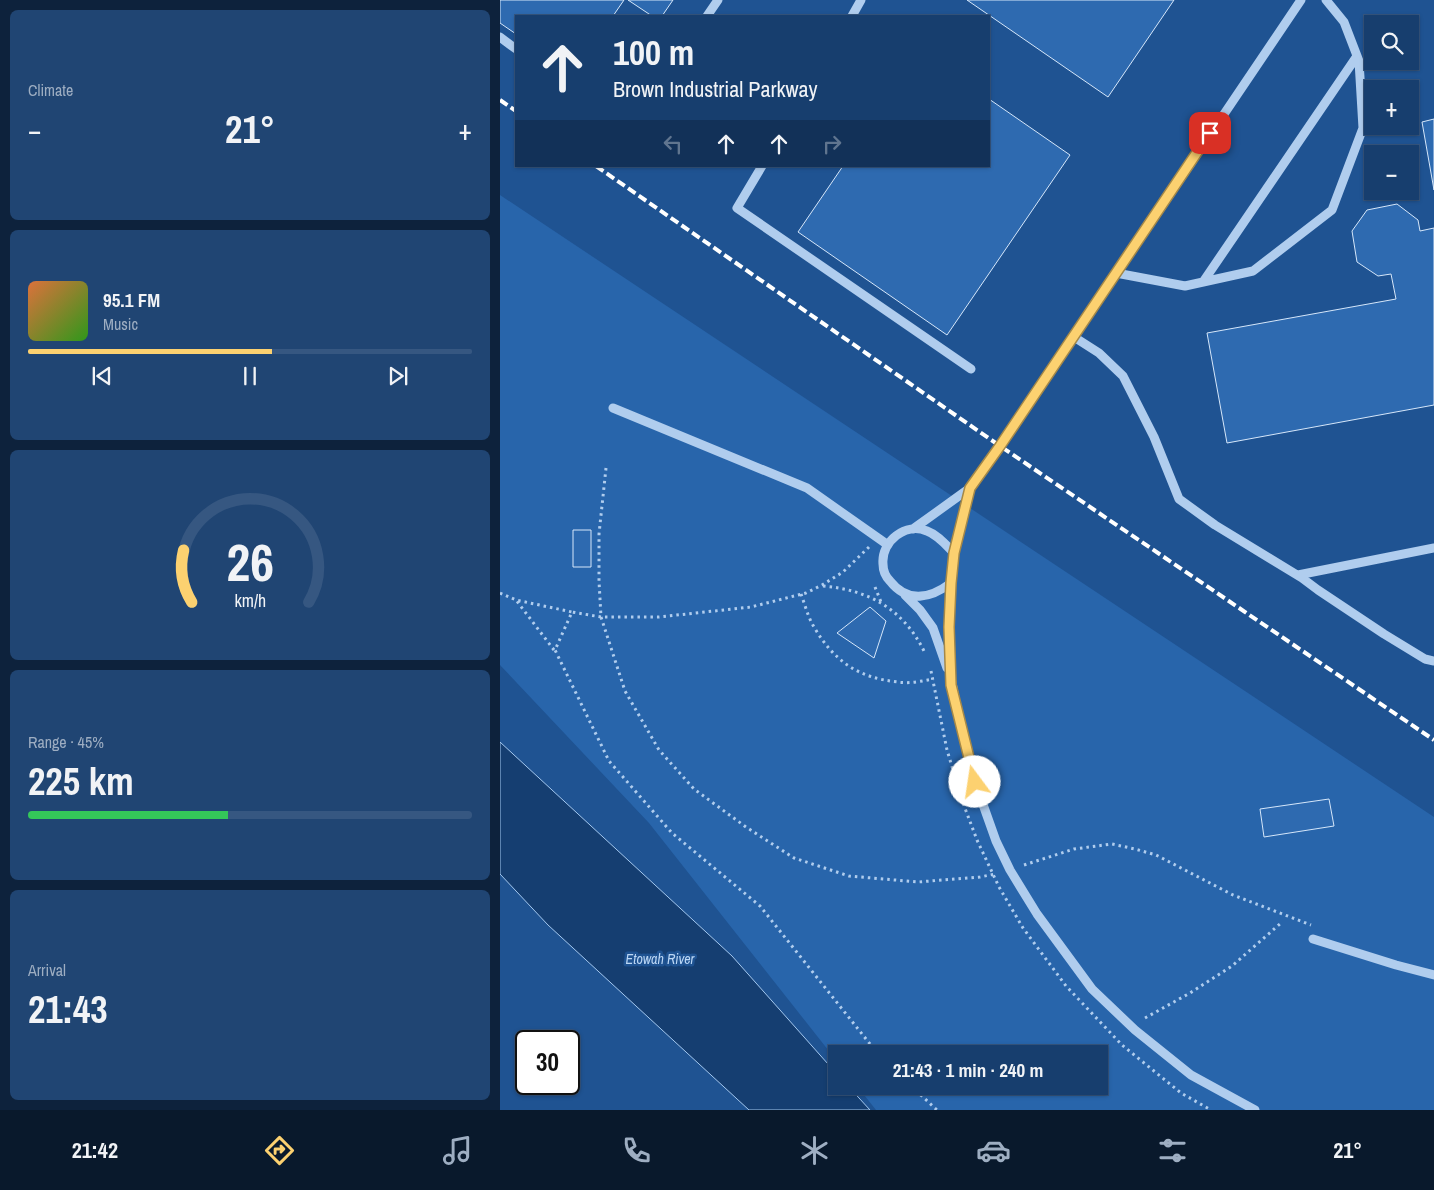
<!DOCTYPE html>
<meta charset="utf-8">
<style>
:root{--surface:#173e6e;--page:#204573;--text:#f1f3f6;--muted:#9eaec2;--line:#365781;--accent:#fcd170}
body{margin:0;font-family:"Archivo Narrow",sans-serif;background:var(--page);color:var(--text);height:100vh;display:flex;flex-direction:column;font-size:19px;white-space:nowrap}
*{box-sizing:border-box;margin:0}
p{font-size:16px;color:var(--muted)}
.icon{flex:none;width:28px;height:28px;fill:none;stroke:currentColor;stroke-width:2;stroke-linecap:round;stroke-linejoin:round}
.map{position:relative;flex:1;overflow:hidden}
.sheet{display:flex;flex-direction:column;gap:10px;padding:10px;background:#0d223c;width:500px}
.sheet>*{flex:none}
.top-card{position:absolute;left:15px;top:15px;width:475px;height:152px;border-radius:0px;box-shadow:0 1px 4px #0004,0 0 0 1px var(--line);background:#173e6e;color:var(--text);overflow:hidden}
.buttons{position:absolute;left:864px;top:15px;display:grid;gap:10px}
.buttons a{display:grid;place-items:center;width:55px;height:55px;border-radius:0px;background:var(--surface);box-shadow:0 1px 4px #0004,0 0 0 1px var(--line);font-size:25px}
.speed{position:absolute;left:15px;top:1030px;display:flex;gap:10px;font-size:25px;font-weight:700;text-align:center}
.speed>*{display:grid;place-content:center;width:65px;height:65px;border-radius:50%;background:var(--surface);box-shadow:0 1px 4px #0004,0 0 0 1px var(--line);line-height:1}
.speed .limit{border:2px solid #111;border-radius:8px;background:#fff;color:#111}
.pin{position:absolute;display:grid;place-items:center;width:42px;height:42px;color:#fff;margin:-21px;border-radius:10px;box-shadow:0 2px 8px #0006}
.me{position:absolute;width:55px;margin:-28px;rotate:346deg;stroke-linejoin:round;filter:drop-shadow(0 0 4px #0008)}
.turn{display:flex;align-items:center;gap:18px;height:105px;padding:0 15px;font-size:22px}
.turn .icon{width:65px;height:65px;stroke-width:2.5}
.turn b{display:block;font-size:35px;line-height:42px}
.lanes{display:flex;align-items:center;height:48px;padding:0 15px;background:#0003;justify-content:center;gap:25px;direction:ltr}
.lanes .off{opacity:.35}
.big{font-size:38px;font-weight:700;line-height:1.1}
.sheet .tile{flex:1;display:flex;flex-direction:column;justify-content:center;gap:8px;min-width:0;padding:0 18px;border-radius:8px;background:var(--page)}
.sheet .dial{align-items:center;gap:0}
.dial svg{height:130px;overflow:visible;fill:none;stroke:var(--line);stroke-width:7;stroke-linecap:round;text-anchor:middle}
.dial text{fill:var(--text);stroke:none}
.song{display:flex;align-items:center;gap:15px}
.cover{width:60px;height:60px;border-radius:8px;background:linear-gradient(135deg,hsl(20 70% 55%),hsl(110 70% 35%))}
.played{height:5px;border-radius:2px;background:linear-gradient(90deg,var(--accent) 55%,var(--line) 55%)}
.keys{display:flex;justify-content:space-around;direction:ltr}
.heat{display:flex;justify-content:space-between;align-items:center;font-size:28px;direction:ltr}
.charge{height:8px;border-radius:4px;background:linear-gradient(90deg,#34c759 45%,var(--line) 0)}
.trip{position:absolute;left:328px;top:1045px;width:280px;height:50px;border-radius:0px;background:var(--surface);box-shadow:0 1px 4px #0004,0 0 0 1px var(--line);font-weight:700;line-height:50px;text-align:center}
.tabs{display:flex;height:80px;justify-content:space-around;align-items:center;background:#09192c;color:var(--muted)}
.tabs .icon{width:35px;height:35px}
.tabs .active{color:var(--accent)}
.tabs b{font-size:22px;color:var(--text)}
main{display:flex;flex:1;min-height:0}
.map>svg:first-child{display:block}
.green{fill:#2865ab}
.water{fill:#153e71;stroke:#a4c8ef}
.building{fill:#2e6ab0;stroke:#d6e7fa}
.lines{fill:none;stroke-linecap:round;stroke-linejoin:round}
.path{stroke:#b0cdee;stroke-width:3;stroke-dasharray:2.5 4;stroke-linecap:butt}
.minor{stroke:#b0cdee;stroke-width:9}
.rail{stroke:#fff;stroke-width:4;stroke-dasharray:9 4;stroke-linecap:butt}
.route-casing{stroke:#a48849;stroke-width:12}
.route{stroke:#fcd170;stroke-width:9}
.labels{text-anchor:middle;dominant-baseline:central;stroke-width:5;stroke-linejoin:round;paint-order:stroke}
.water-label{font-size:14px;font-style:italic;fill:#bcd7f5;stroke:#1f5392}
</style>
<main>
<section class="sheet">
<div class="tile"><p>Climate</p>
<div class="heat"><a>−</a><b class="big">21°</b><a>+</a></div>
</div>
<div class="tile">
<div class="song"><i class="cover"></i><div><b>95.1 FM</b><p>Music</p></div></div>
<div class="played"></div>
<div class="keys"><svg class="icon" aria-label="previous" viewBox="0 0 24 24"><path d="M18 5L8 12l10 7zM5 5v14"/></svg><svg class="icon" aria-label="pause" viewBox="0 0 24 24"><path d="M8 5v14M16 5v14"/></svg><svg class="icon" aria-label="next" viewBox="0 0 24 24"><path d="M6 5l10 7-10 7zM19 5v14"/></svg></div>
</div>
<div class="tile dial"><svg viewBox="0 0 100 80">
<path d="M14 69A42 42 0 1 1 86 69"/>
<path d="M14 69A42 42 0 0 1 9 37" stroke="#fcd170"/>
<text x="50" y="56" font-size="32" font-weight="700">26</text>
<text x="50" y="72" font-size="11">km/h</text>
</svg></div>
<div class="tile"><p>Range · 45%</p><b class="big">225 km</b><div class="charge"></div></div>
<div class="tile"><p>Arrival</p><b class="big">21:43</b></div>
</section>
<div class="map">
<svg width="934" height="1110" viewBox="0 0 934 1110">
<rect width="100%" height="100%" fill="#1f5392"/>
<path class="green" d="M0,195L934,817V1110H376L357,1086H599V1054H336V1060L149,823L0,665Z"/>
<path class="water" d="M0,742L232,956L336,1073V1086H348L370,1110H249L48,925L0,874Z"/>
<path class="building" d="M0,0H124L113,16H16V34L0,23Z
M128,0H173L162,16H152Z
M467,0H674L608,97Z
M489,99L570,155L447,335L298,232L343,166H489Z
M934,119V190L922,122Z
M897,204L918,220L920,231L934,228V405L727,443L707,333L896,299L891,274L878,276L857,262L852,231L867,210Z
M73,530H91V567H73Z
M370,607L386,621L374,658L337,633Z
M829,799L834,826L764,837L760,809Z"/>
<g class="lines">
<path class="path" d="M106,468L99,534V581L101,617L125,691L159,750L194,789L246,827L294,858L349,876L418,882L480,877L495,874
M369,547L343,572L322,585L306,593L251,607L159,617H101L72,612L55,650L109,761L172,833L260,906L378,1054
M323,586C369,590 403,609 424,651
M375,587L381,602
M0,593L16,600
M301,594C305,605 308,617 314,627C334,661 358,678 398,682C409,684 422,681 433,679
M54,650L16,600L72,612
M431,671L447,750L463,803L477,840L499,887L523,928L566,986L622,1045L681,1093L711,1110
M524,865L574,849L612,844L635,849L656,855L733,895L811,925
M645,1018L690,993L732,966L781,923
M411,1086L437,1110"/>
<path class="minor" d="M207,16L218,0
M352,16L361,0
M0,37L16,49
M262,166L237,208L471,369
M616,273L685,286L753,271L832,210L863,128L859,61L844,22L826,0
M703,282L857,56
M574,337L599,353L623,376L654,437L679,499L715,525L802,578L818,590L884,634L925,659L934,661
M113,408L307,488L388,545
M470,488L454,553L451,583L449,627L451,678L460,723L475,782L496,841L510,870L537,914L592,989L635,1030L691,1075L755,1110
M413,529L470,488L500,446L801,0
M798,575L934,548
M451,583C431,598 408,604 390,581C386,577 383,570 383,564C381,541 406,522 427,531C438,535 446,545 454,553
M405,595L420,610L433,628L447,668
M813,939L896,965L934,975"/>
<path class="rail" d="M0,100L16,111
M96,166L500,446L934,740"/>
</g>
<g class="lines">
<defs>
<path id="route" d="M475,782L451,685L449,627L451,583L454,553L470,488L500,446L710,133"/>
</defs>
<use href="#route" class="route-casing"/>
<use href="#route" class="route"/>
</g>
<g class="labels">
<g class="water-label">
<text x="160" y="959">Etowah River</text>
</g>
</g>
</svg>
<div class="buttons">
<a><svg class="icon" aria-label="search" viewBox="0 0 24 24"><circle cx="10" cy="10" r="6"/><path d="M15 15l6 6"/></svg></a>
<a>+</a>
<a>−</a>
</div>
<div class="speed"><div class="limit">30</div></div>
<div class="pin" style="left:710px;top:133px;background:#d93025"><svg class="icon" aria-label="arrive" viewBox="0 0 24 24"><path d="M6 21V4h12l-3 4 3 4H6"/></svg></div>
<svg class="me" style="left:475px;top:782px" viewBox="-20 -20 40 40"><circle r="19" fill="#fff"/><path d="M0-13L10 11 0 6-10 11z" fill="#fcd170"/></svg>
<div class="trip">21:43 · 1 min · 240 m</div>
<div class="top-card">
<div class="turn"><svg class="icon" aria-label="ahead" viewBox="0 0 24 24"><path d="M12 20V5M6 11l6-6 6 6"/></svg><div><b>100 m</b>Brown Industrial Parkway</div></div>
<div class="lanes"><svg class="icon off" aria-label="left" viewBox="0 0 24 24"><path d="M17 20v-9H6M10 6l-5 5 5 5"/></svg><svg class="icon" aria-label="ahead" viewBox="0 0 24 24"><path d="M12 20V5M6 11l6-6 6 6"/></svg><svg class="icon" aria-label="ahead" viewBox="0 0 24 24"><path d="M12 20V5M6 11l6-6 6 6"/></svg><svg class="icon off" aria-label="right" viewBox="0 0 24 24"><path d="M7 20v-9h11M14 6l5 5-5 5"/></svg></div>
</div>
</div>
</main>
<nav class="tabs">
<b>21:42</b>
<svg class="icon active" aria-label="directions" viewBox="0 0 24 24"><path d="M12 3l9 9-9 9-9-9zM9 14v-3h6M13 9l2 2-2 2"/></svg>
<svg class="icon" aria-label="music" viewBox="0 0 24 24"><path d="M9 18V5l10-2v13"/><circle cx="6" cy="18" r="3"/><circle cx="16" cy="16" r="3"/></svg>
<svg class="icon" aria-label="phone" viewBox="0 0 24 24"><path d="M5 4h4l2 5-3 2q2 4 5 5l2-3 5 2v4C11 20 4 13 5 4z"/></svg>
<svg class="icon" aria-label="climate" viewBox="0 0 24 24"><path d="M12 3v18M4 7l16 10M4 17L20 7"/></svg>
<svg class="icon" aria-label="car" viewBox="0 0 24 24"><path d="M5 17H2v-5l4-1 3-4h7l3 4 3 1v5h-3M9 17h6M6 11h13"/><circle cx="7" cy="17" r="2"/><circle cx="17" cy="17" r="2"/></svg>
<svg class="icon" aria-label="filters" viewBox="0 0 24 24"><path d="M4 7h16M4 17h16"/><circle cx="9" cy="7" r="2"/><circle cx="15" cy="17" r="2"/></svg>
<b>21°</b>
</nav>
